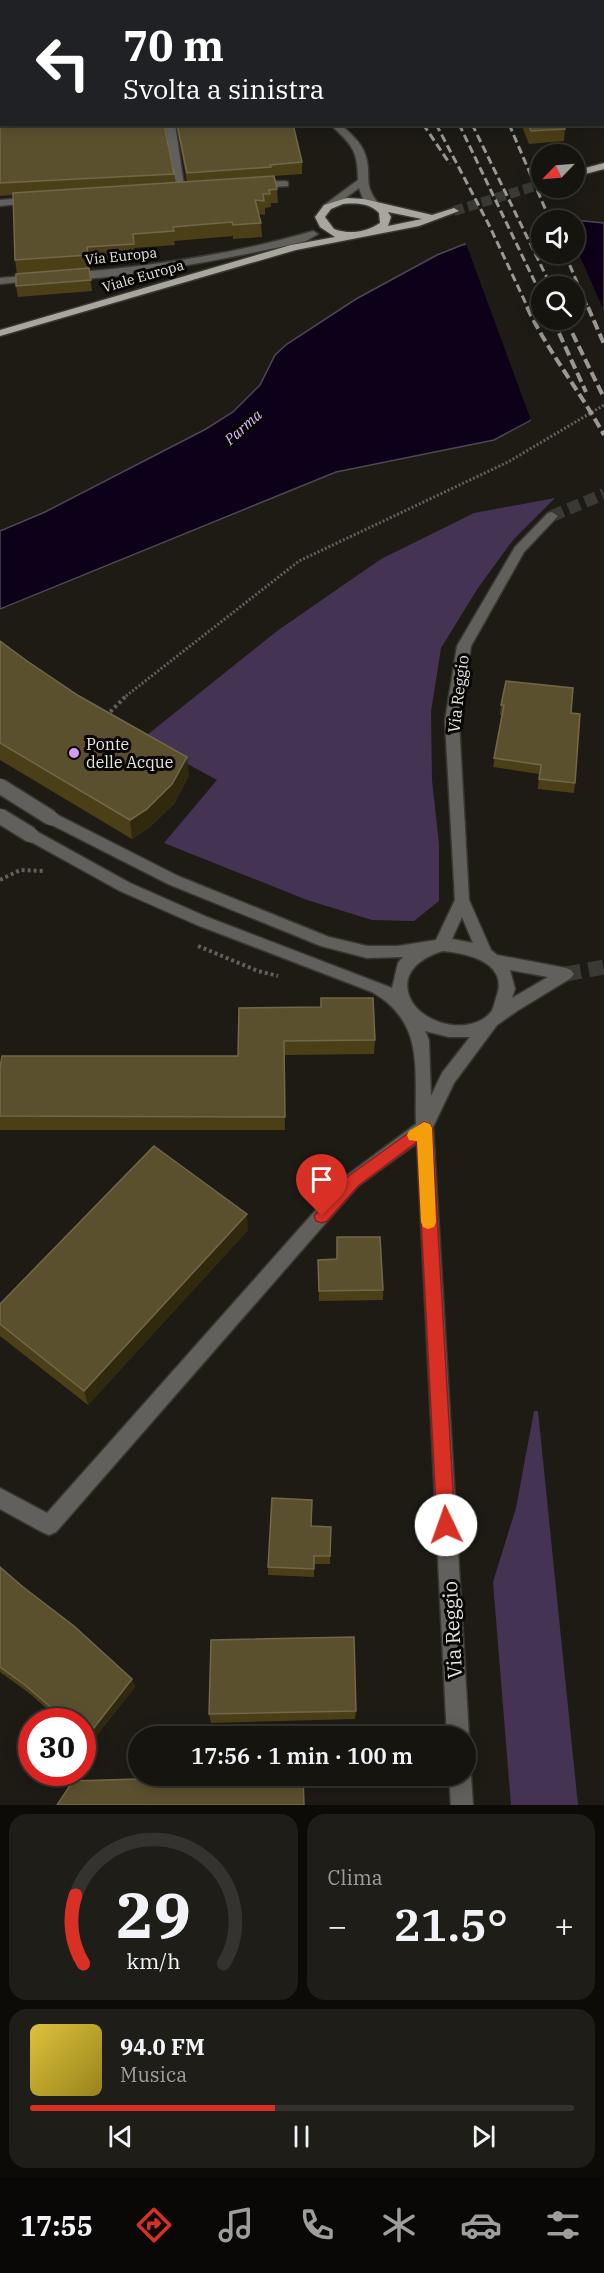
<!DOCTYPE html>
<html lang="it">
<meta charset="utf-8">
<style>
:root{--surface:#16140f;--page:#1f1d18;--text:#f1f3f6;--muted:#9e9e9e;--line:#35332f;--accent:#d93025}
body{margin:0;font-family:"IBM Plex Serif",serif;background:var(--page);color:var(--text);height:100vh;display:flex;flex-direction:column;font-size:22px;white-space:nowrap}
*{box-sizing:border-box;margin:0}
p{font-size:20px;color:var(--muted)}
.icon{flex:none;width:33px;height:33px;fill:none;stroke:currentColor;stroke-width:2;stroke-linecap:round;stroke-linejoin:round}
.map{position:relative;height:1805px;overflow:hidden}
.drawer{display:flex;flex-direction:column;gap:9px;padding:9px;background:#0c0b08;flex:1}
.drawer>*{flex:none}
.guide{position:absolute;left:0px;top:0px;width:604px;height:126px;box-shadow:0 3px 15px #0003,0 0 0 2px var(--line);background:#202124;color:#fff;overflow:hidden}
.needle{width:39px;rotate:245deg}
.tools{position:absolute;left:531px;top:144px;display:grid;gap:12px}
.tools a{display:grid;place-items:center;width:54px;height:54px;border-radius:50%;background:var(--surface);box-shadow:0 3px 15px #0003,0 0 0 2px var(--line);font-size:30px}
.speed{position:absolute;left:18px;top:1708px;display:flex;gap:12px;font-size:30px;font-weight:700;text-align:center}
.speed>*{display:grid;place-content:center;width:78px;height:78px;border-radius:50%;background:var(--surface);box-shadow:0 3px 15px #0003,0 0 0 2px var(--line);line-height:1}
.speed .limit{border:9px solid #d22;background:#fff;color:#111}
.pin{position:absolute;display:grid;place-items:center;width:51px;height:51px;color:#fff;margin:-62px -26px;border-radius:50% 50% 50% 0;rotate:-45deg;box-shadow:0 0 6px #0007}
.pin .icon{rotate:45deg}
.me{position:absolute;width:66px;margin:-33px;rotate:357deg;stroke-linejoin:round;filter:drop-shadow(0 0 4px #0008)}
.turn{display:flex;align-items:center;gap:21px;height:126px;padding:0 24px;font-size:27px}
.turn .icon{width:78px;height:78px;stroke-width:2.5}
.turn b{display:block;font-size:42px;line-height:51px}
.big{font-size:45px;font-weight:600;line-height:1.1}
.drawer .card{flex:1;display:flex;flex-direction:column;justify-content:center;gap:9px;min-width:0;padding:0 21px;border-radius:18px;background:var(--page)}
.drawer .dial{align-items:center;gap:0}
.dial svg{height:156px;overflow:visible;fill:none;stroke:var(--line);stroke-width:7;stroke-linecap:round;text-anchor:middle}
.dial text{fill:var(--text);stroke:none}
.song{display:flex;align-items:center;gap:18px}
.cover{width:72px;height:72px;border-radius:9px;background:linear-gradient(135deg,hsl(50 70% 55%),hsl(50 70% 35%))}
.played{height:6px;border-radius:3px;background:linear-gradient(90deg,var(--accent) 45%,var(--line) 45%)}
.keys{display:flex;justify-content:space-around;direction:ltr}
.heat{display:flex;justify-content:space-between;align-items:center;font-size:33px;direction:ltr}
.drawer .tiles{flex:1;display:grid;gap:9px;grid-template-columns:1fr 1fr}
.card:last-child{grid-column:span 2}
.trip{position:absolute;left:128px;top:1726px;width:348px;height:60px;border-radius:30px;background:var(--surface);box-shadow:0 3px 15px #0003,0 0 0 2px var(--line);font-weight:600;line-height:60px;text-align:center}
.dock{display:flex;height:96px;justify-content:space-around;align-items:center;background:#090806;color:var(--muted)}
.dock .icon{width:42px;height:42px}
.dock .selected{color:var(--accent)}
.dock b{font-size:27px;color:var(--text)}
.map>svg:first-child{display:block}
.green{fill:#453353}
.water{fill:#0d0019;stroke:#4e4555;stroke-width:1.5;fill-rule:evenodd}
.pier{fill:#1d1b14;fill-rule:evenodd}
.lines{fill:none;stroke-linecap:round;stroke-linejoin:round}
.minor-tunnel-far1{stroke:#3b3933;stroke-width:12;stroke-dasharray:12 6;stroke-linecap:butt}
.minor-tunnel{stroke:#3b3933;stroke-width:15;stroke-dasharray:15 8;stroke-linecap:butt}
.major-tunnel{stroke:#3b3933;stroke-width:10;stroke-dasharray:10 4.5;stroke-linecap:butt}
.minor-casing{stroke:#393731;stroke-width:3}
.major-casing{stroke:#393731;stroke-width:3}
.path-far2{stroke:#615f59;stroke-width:2;stroke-dasharray:2 2;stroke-linecap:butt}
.path-far1{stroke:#615f59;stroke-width:3;stroke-dasharray:2 2;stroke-linecap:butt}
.path{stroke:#615f59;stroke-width:4;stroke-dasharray:3 3;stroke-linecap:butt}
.minor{fill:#61605c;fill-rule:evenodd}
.major{fill:#a9a69e;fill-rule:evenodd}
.rail-far1{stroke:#999892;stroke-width:3;stroke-dasharray:8 4;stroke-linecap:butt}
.rail{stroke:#999892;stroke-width:4;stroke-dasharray:10 4.5;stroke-linecap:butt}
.minor-bridge-casing{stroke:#393731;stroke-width:18;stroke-linecap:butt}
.minor-bridge{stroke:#61605c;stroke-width:15}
.wall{fill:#4b3f18}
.shaded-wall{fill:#31290d}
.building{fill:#5b502e;stroke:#71684a;stroke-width:1.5}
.route{fill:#d93025;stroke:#8d1f18;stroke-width:1.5}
.slow{fill:#f59e0b}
.poi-dot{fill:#d39cfc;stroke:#070604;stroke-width:2}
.labels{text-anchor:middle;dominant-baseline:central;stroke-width:6;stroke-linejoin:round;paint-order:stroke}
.far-street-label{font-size:14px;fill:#e6e5e0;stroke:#070604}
.far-water-label{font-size:15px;font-style:italic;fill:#e0b9ff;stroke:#070604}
.street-label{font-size:16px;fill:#e6e5e0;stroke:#070604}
.poi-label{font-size:16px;fill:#e6e5e0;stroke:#070604;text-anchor:start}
.near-street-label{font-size:20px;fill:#e6e5e0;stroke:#070604}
</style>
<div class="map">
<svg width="604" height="1805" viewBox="0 0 604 1805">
<rect width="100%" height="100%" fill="#1d1b14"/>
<path class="green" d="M555,498L513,540L478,588L441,648L431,712L432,780L439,844V901L414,921L372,920L307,900L164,843L217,780L142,739L277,631L381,559L474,513Z
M534,1411H538L578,1805H511L493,1582L516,1508Z"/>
<path class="water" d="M572,220H574L604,223V381L494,440L336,472L0,609V531L45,512L206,429L233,412L260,385L275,355L287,344L356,299L437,255L462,245L525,228L542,254H574V220ZM542,286H574V320H542Z"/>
<path class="pier" d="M542,221V254H574L575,245L604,311V384L532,423L465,241ZM542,286H574V320H542Z"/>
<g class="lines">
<path class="minor-tunnel-far1" d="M552,516L604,494"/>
<path class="minor-tunnel" d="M566,974L604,967"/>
<path class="major-tunnel" d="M454,211L542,184"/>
<defs>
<path id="minor" d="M81,0H89L90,2H82Z
M152,0H160L161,2H153Z
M165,124H175L185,192L177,190Z
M330,124H340C350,133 361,142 365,154C373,176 361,183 379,204L378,206H370L363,199L359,188L332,208L323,206L358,180C358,148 351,145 330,124Z
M285,181L288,182V186L257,188L252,185L257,182Z
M33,197L38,200L37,202L0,206V200Z
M313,231L318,234L306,241C275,249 82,289 66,276L71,273C153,266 235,254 313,231Z
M35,275L40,278L39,280L0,284V278Z
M552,512L558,516L524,552L471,646L459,721L469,900L491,950L497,955L566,968L571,970L574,974L571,978L517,1011L497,1025L454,1083L433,1127L469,1737L465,1745V1737H447L417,1143L358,1186L56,1532L49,1535L42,1532L0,1509V1488L47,1513L346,1176L416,1124C414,1071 426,1023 372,992L197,925L120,891L26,839L24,835L26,831H36L130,883L207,917L392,988L398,963L403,957L367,958L321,946L168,884L46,822L44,818L46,814H56L178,876L329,937L367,946H398L436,940L455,900L445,721L457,646L515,547L548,513ZM462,917L473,943L452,939ZM443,951C466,953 508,962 497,995C495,1000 494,1008 491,1012C471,1036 424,1025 411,1000C398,974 421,957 443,951ZM510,970L548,977L512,998L515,989ZM425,1031L449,1037H470L442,1073L431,1096L429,1040Z
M465,1767L471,1776L473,1805H451L449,1776H465Z"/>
<path id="major" d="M604,163V169L574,177V171Z
M347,198L364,199L432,215L454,208L459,211L419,226L296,250L0,336V330L291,245L335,237L320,227L315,217L324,205ZM343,204C357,203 369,203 379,213L380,223C366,232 350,235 334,229L325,217L331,209ZM388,212L422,219L388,226L391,217Z"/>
</defs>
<use href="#minor" class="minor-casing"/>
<use href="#major" class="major-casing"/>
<path class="path-far2" d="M551,193L564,189"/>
<path class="path-far1" d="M126,696L299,561L508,462L604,405"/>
<path class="path" d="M106,716L127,695
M0,880L20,870L44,871
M198,946L258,971L278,976"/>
<use href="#minor" class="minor"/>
<use href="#major" class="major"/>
<path class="rail-far1" d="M423,124L450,164
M436,124L489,225L528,308
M459,124L542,297
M472,124L551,286
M509,124L550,220
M565,254L588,308"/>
<path class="rail" d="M527,307C548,352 580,391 604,435
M588,307L604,344
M553,320L586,392
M566,320L604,398"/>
<defs>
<path id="minor-bridge" d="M0,786L51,818
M0,816L31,835"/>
</defs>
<use href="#minor-bridge" class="minor-bridge-casing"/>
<use href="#minor-bridge" class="minor-bridge"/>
</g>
<path class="wall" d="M0,0H21V2H2V124L174,174V183L187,182L176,124H293L302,162V174L274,176L277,189L278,203H271V207L265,208V215L259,214L261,223L262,237L233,239V236L174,241L175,245L134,248L135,258L88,261L92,291L18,297L16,286L17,274L15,260L13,195L0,196Z
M463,0H604V122H603V2H464Z
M521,124H563L565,129L564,141L529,144Z
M0,641L189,776L174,804L149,828L132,839L0,760Z
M501,705L571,713L575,783L574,793L538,789L539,774L493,767L502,715H500Z
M239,1008L375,1040L374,1054L284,1055L285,1130H0V1068L238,1056Z
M248,1230L88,1405L0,1336V1304Z
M337,1237L383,1290V1300L319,1301L318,1260L337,1259Z
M311,1526L331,1527L330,1564H314V1577L268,1575V1567Z
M0,1567L132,1679L135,1687L89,1745L82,1740V1722H62L29,1693L0,1672Z
M356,1711L355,1719L211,1723L209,1714Z"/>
<path class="shaded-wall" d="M187,757L189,776L174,804L149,828L132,839L130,820Z
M247,1214L248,1230L88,1405L84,1391Z
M132,1679L135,1687L89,1745L86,1738Z"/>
<path class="building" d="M0,0H20V2H2V73H0Z
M165,0H300L301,2H165Z
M469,0H604V6L603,7V2H470Z
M603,16L604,17V109H603Z
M0,82H2V124H164L174,174L0,183Z
M177,124H293L302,162L270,165L271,167L187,173Z
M528,124H563L565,129L531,131Z
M274,176L277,189L269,190L270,194H263L264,201L255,200L261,223L233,225L232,222L173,227L174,231L133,234L134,244L87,247L88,255L15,260L13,193Z
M89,268L91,280L16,286V274Z
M0,641L27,661L79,696L187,757L172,784L147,809L130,820L0,743Z
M506,681L573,688L571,713L580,714L575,783L539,779L541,765L494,758L504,705H501Z
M321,998H373L375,1040L284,1041L285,1117L0,1116V1068L2,1056H238L239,1008L321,1007Z
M154,1146L247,1214L84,1391L0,1324V1304Z
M337,1237H380L383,1290L319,1291L318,1260L337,1259Z
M272,1498L312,1500L311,1526L331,1527L330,1556H314V1569L268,1567Z
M0,1567L23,1587L74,1626L132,1679L86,1738L82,1735V1722H68L25,1685L0,1667Z
M354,1637L356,1711L209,1714L211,1640Z
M234,1776H303L304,1805H57L73,1781Z"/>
<path class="route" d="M424,1122L430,1124L432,1128L455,1525L452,1531L446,1534L439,1531L437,1525L417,1142L358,1186L327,1221L322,1223L316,1221L314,1216L347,1177Z"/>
<path class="slow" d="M424,1122L430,1124L432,1128L436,1222L434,1227L428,1229L423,1227L421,1222L417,1141L409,1140L407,1135L409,1131Z"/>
<circle class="poi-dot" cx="74" cy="753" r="6"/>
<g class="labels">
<g class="far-street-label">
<text transform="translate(121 256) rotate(-6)">Via Europa</text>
<text transform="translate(143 276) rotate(-16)">Viale Europa</text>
</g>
<g class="far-water-label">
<text transform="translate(243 427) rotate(-42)">Parma</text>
</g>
<g class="street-label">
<text transform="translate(458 694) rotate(-83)">Via Reggio</text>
</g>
<g class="poi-label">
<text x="86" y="744">Ponte<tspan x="86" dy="18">delle Acque</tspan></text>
</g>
<g class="near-street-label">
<text transform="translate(452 1630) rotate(-93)">Via Reggio</text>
</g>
</g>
</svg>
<div class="tools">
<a><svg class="needle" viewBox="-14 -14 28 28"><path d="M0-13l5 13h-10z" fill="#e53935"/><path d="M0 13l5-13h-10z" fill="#9e9e9e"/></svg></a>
<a><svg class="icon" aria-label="sound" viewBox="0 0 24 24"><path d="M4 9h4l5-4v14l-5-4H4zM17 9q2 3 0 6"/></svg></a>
<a><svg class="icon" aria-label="search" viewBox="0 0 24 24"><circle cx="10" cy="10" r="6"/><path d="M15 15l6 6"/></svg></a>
</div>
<div class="speed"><div class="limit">30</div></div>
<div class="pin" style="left:322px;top:1216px;background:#d93025"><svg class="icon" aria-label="arrive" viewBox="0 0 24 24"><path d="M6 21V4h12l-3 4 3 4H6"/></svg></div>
<svg class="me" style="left:446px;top:1525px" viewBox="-20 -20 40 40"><circle r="19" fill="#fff"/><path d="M0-13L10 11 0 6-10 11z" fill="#d93025"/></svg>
<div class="trip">17:56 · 1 min · 100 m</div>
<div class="guide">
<div class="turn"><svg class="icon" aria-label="left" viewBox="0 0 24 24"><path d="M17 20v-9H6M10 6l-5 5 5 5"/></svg><div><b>70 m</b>Svolta a sinistra</div></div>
</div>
</div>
<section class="drawer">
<div class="tiles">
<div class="card dial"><svg viewBox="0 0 100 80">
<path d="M14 69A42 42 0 1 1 86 69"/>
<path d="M14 69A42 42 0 0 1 10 34" stroke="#d93025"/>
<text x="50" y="56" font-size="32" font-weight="700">29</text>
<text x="50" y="72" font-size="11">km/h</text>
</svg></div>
<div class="card"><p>Clima</p>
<div class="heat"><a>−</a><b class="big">21.5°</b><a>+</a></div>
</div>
<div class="card">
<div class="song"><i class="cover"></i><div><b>94.0 FM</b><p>Musica</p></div></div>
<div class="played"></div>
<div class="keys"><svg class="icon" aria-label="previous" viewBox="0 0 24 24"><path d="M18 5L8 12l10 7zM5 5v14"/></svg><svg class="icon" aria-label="pause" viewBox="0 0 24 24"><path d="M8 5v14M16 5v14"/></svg><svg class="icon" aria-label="next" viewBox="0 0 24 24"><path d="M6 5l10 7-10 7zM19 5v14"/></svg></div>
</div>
</div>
</section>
<nav class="dock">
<b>17:55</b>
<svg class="icon selected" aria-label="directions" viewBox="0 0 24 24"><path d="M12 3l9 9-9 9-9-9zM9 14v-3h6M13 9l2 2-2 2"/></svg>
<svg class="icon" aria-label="music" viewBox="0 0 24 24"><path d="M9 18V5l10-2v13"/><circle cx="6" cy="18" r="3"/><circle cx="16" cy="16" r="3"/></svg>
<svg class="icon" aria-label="phone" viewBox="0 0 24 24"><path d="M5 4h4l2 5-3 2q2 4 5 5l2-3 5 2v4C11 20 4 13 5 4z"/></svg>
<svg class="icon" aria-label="climate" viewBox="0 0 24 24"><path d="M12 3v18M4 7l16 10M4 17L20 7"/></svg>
<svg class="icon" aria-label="car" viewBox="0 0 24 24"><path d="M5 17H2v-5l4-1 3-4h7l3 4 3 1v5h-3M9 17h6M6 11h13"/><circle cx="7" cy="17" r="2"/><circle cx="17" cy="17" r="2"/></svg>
<svg class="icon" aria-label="filters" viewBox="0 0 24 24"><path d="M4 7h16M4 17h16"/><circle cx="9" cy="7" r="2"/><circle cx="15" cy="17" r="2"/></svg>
</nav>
